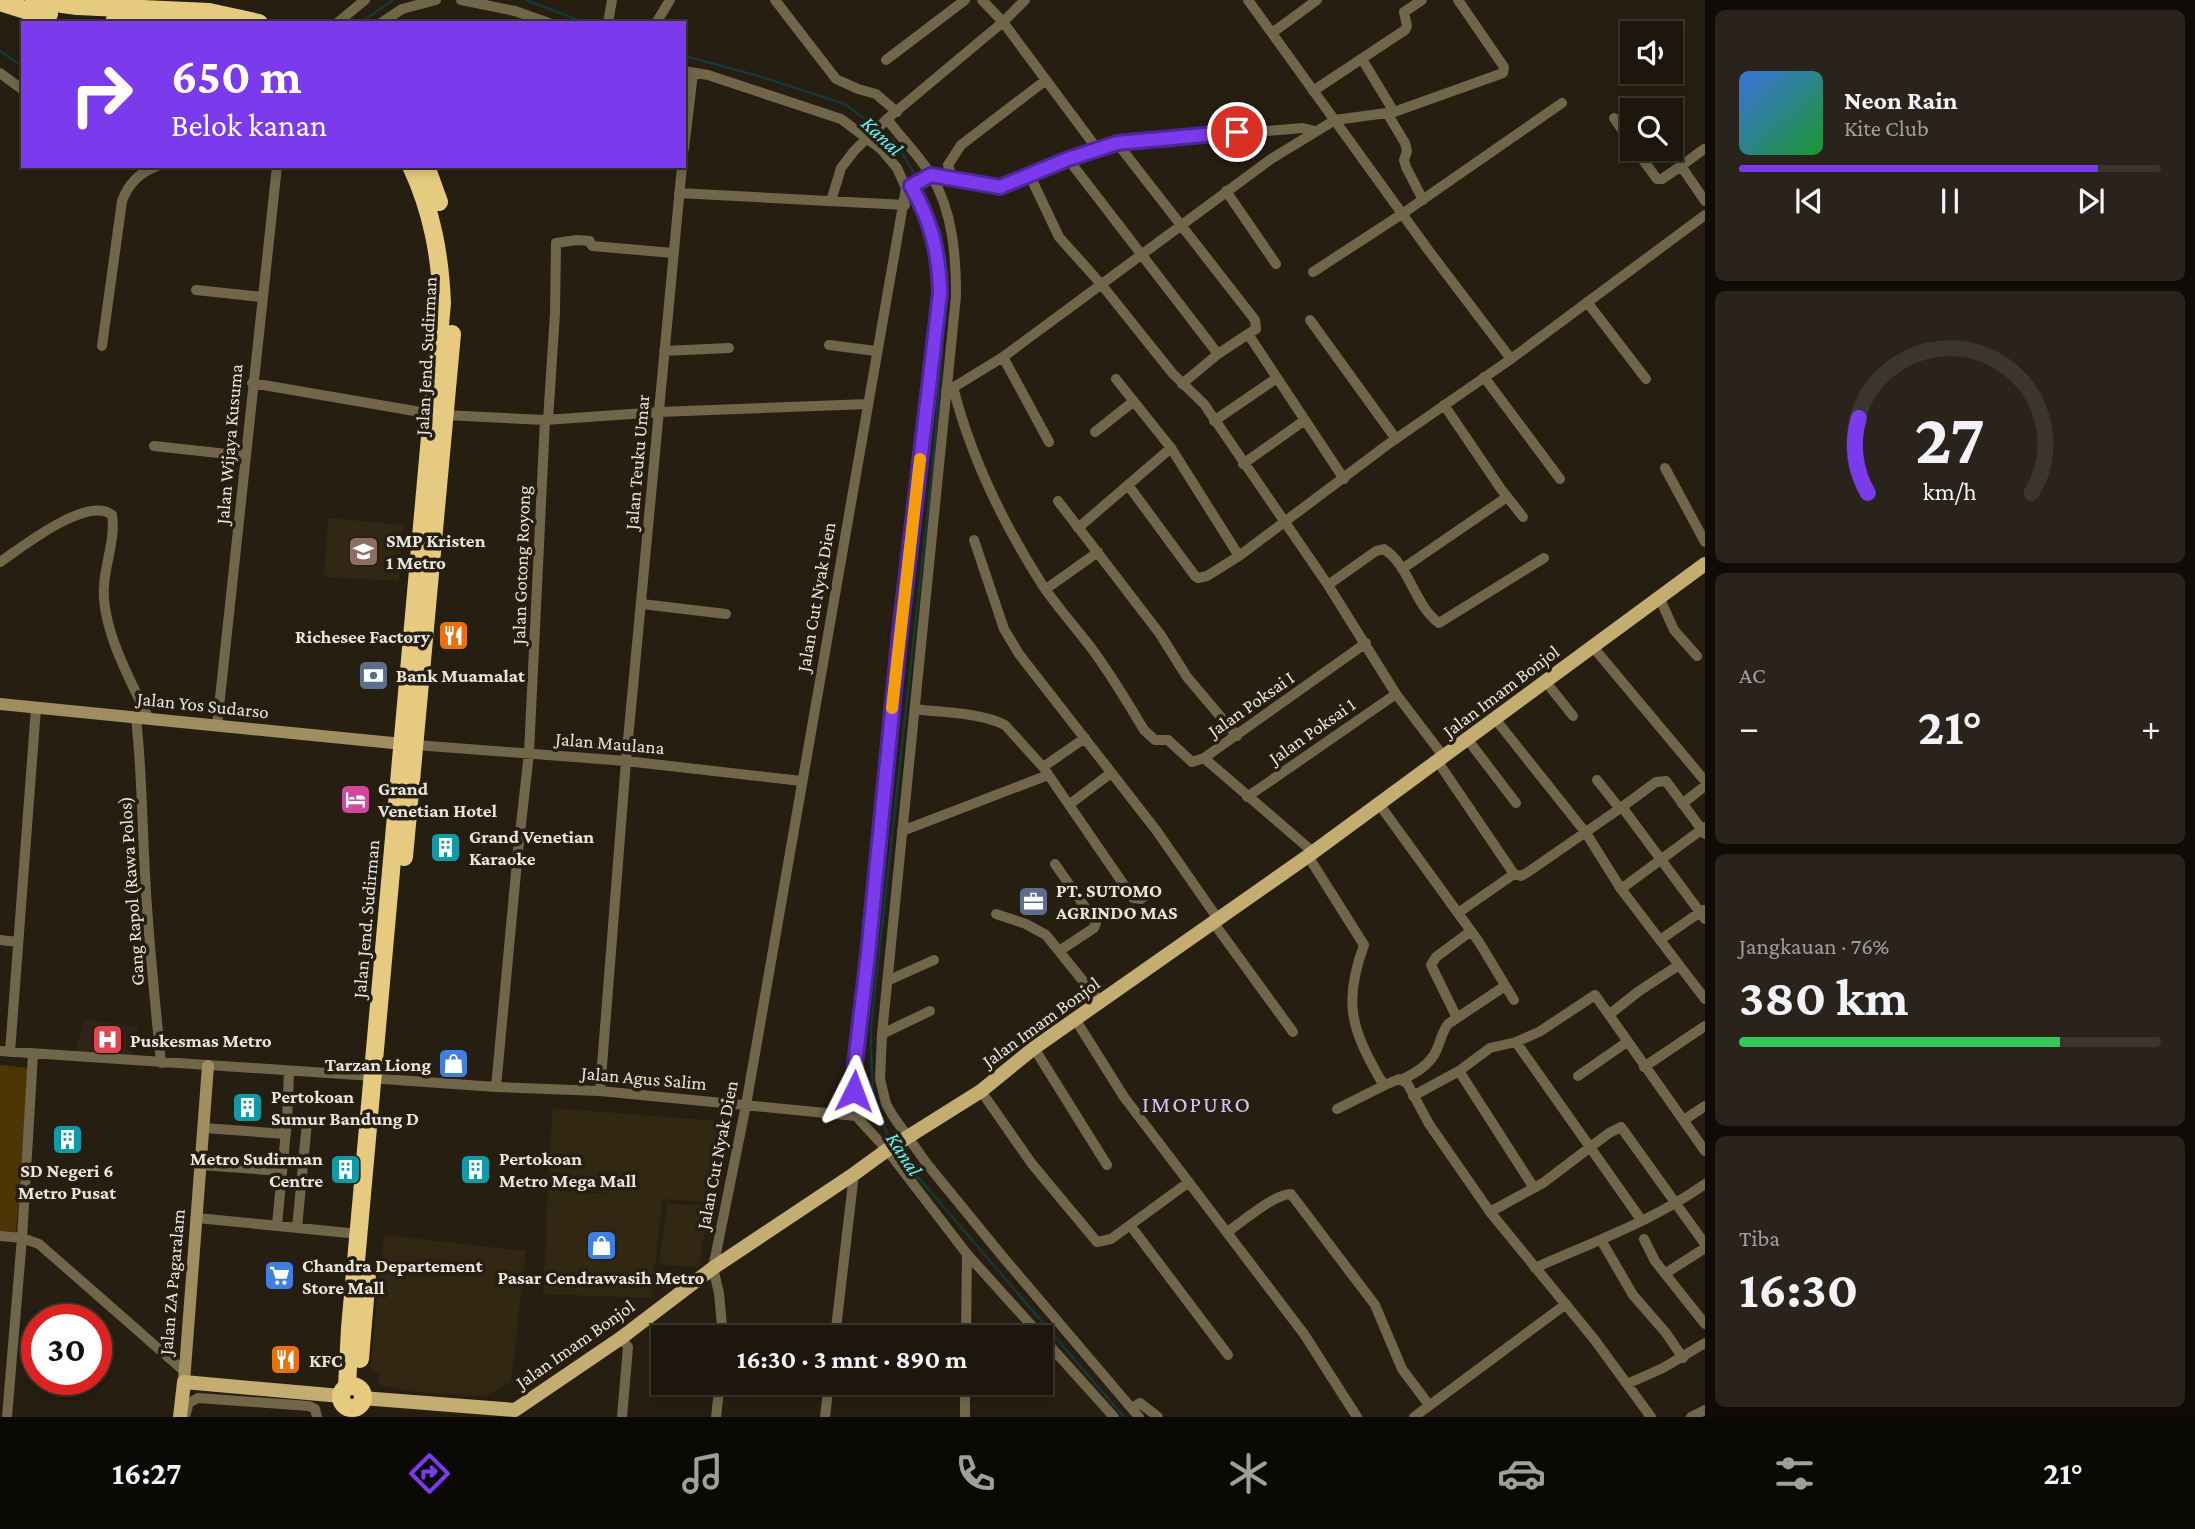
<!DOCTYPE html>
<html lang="id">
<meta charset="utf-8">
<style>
:root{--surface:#1c160d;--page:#29231b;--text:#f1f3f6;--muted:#a09f9d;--line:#3a352e;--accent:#7c3aed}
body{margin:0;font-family:"Crimson Pro",serif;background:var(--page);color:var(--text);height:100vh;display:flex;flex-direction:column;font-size:26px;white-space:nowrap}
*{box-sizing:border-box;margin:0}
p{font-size:23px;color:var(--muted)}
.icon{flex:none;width:38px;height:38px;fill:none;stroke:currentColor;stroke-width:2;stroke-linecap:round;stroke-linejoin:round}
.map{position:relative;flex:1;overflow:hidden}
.side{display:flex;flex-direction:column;gap:10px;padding:10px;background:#0f0c07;width:490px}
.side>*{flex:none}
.hud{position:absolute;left:21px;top:21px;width:665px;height:147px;border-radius:0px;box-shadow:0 4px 10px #0003,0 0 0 2px var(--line);background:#7c3aed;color:#fff;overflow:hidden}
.buttons{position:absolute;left:1620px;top:21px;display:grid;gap:14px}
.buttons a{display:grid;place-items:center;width:63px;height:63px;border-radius:0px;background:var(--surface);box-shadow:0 4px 10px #0003,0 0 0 2px var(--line);font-size:35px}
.speed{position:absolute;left:21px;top:1304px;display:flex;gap:14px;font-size:35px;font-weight:700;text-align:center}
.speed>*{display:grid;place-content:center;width:91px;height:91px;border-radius:50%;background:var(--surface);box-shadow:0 4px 10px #0003,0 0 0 2px var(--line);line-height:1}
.speed .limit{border:10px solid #d22;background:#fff;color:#111}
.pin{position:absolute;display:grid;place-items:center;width:60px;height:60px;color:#fff;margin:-30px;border:4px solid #fff;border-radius:50%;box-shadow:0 2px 7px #0007}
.me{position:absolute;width:77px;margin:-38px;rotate:3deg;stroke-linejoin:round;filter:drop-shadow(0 0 5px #0008)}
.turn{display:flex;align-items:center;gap:24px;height:147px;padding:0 35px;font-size:32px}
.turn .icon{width:91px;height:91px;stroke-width:2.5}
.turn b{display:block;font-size:49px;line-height:60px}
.big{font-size:52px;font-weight:700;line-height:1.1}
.side .tile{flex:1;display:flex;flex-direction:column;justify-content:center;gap:10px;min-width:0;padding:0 24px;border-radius:10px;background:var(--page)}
.side .dial{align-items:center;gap:0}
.dial svg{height:182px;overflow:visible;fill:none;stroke:var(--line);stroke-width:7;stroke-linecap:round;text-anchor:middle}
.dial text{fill:var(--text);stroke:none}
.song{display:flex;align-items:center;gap:21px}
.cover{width:84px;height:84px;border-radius:10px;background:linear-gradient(135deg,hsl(220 70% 55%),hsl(130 70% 35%))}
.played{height:7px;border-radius:4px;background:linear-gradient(90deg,var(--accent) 85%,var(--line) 85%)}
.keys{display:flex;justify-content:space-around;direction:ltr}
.heat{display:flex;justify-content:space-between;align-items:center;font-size:38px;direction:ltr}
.charge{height:10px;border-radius:5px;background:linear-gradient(90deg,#34c759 76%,var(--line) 0)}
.trip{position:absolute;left:651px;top:1325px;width:402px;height:70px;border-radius:0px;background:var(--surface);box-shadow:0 4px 10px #0003,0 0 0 2px var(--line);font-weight:700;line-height:70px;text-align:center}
.tabs{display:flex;height:112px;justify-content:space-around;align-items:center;background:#0b0905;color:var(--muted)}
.tabs .icon{width:49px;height:49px}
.tabs .active{color:var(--accent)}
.tabs b{font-size:32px;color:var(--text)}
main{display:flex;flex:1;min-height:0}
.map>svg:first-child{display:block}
.built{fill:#322713}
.medical{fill:#322318}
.green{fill:#4c3605}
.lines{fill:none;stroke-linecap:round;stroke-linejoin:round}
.stream{stroke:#163839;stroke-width:2.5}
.street{stroke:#71664a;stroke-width:10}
.secondary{stroke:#a08e60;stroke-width:12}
.primary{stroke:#c4ad71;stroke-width:14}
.highway{stroke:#e6ca80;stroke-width:18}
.route-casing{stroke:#51269a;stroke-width:18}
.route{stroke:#7c3aed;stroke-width:12}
.slow{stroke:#f59e0b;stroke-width:12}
.labels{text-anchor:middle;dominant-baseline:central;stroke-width:7;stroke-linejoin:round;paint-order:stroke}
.street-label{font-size:19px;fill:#ebe6dd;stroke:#261e11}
.poi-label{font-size:19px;font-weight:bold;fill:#ebe6dd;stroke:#261e11;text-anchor:start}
.water-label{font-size:21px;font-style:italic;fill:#5cf5f9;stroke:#261e11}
.quarter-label{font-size:23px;letter-spacing:2px;fill:#d6c1f9;stroke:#261e11}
</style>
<main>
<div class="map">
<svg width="1705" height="1417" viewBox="0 0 1705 1417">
<rect width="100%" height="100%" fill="#261e11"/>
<path class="built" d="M328,518L403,525L399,581L324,577Z
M553,1108L718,1121L711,1203L663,1199L651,1298L543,1294L548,1190L627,1195L547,1187Z
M667,1203L708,1206L699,1268L659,1264Z
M384,1235L526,1251L511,1382L484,1397L407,1391L379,1385L378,1374L370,1369Z"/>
<path class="medical" d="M84,1019L138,1027L133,1056L75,1053Z"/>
<path class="green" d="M0,1065L29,1068L16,1234L0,1233Z"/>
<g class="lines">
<path class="stream" d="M526,0L586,23
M360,23L393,0
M0,51L23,67
M684,56L755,75L845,104L896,143L917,178
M892,1141C869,1106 871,1066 871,1026L933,464L947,286L941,234L920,184
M897,1150L905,1162L1124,1417"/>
<path class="street" d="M461,0L515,11L549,23
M775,0L836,79L858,89L876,94L897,112
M982,0L1003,22L1098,150
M1248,0L1429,251L1511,359
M337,23L365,0
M381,23L402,9L436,0
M608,23L612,0
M656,23L670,0
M1272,33L1317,0
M1362,59L1394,112
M886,60L965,0
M684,71L708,75L841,119L881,149L897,168L906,188L746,1105L713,1268L719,1293L723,1337
M0,73L23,90
M1313,91L1405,30L1407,26L1404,12L1422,0
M1387,113L1405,143L1407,151L1404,160L1406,167L1423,200
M1614,118L1633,145
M887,119C901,138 919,155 931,175C953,212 956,255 956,296L882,1034L880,1079L886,1104L893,1116L927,1164L1003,1257L1139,1417
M1117,143L1255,320L1256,329L1248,334L1344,479
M684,149L693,73
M1635,149L1657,179H1662L1681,166L1705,201
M1068,159L1218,354
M1681,166L1704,149
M1030,176L1059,237L1101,284L1173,374L1204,404L1328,585L1396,694L1444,757
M952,178L948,165L961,145L1046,80
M907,188L931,175L1000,187L1117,143L1303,128L1315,131
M1226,191L1276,264
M679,193L905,205
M831,201L841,168L854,151L887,119L1003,22L1025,0
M1313,272L1402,214L1562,103
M196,290L262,297
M1587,302L1646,379
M1310,320L1396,439
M829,345L876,351
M102,346L122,201C129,183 139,173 157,166
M664,351L729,348
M1003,357L1049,442
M1484,377L1560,479
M1116,379L1171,448L1239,556
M252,383L432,414
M1182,384L1218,354L1248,334
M953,387C971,458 1004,525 1043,586C1058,608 1076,628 1092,649C1111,675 1128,703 1144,730L1155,740H1168L1192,762L1204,758L1366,643
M946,392L1003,357L1271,159L1335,120L1394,112L1503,73L1504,67L1458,0
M1444,405L1501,489L1523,517
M445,415L545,420L659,412L868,404
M548,420L555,313L556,243L577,240L590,241L592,246L673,253
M1214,421L1277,378
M1095,432L1134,401
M154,446L246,456
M1243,464L1305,420
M1665,468L1705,542
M1128,485L1195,576L1198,578L1207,576L1239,556L1387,445L1511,359L1705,215
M1058,501L1160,634L1187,677L1237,736
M1078,528L1171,448
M974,540L1004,629L1019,654L1156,830L1218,919
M0,562C21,548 87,495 112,515C116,537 105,564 104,586C101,628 131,682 149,719
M1402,569L1507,497
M1328,585L1376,551L1384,549C1410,566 1414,605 1439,623L1544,558
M1046,589L1098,552
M1660,599L1674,630L1697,656
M642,604L726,614
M1593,647L1705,781
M1546,682L1573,716
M915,709C943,713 979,712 1005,725L1043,767L1133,898L1141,899L1154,889
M136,718C142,770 142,822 145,874C148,937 155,1000 161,1063
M1496,720L1586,833L1621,889L1705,999
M217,726L277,166
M1468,740L1516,803
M416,745L626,761L801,781
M1204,758L1313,852
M1438,762L1514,874
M1043,767L1085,738
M1597,780L1620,809
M1247,797L1396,694
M1070,804L1111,773
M1379,804L1479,942L1514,1000
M1682,804L1705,786
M1622,807L1705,919
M902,831L1048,775
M1308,856L1364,945C1343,1002 1351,1028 1380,1079L1385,1085L1399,1079L1407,1083L1429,1124L1490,1212L1594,1339L1651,1417
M1055,864L1096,923L1094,928L1059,951
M1621,889L1705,827
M1458,913L1514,874L1521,876L1528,872L1622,807L1656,782L1666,781L1705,834
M996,914L1026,924L1046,935L1100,1002
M1213,922L1293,1032
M0,940L18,942
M1660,940L1703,910
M887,981L934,960
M1610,1014L1639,991L1679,965
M1457,1018L1431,965L1436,957L1471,931
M1075,1019L1124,1097L1304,1334L1357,1417
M882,1034L930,1011
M1516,1042L1642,1221
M1034,1048L1107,1165
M0,1051L372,1076
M10,1052L36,708
M1644,1067L1705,1026
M289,1071L287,1120L307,1122L297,1228
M1459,1071L1534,1188
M1578,1076L1627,1042
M383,1079L496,1087L600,1091L856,1116L887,1150L967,1254L966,1337
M1403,1079C1414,1074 1427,1066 1434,1055C1440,1045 1441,1033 1448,1024L1505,986
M496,1087L518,851L529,753L545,420
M600,1091L626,761L682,166
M981,1091L1032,1164L1097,1242L1111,1239L1189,1182
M1413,1096L1459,1071L1490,1048L1516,1042L1539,1032L1595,995L1705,1151
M1337,1109L1385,1085
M856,1116L854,1105L855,1064L868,954L899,641L940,293C939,253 931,220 910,186
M1684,1120L1705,1106
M204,1128L286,1134
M201,1165L282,1171
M1490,1212L1543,1183L1609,1133L1621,1127L1705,1244
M197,1218L359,1234
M277,1225L287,1120
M1130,1225L1228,1355
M1227,1232C1242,1222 1274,1194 1291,1194L1375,1305L1402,1369L1429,1405
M0,1236L22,1238L39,1244L184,1371
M1644,1239L1655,1261L1705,1324
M1601,1240L1633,1295L1666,1333L1683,1358
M967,1254L1114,1417
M1535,1268C1593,1242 1653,1221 1705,1184
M1666,1273L1705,1248
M835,1337L854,1174
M621,1338L628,1347L622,1417
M1627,1384L1663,1368L1705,1343
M1132,1408L1140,1403L1158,1417
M185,1416L189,1403L198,1398L309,1406L315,1409L317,1417
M7,1417L22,1238L33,1054
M716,1417L720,1382
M825,1417L829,1382
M965,1417V1382
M1414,1417L1566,1304
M1691,1417L1705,1410"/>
<path class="secondary" d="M0,704L403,744
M184,1382L208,1066"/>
<path class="primary" d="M362,1398L515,1410L621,1338L713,1268L854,1174L887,1150L981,1091L1034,1048L1308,856L1705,564
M180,1417L184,1382L341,1396"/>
<path class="highway" d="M34,0L77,6L209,12L259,23
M0,2L25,10L49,14
M115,19L185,23
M426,166L439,202
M404,857L452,334
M360,1359L367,1275
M341 1397a11 11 0 1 1 22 0a11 11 0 1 1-22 0Z
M347,1387L350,1328L442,303C440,255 432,211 411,166"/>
</g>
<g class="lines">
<defs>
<path id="route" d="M854,1091L855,1064L868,954L899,641L940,293C939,253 931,220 911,186L931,175L1000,187L1068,159L1117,143L1237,132"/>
</defs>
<use href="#route" class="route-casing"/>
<use href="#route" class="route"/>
<path class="slow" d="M892,708L920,459"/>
</g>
<defs>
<symbol id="school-square" viewBox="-11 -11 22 22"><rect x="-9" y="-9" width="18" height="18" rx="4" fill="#8d6e63" stroke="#261e11"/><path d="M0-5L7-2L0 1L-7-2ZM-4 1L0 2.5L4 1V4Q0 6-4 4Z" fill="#fff"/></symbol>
<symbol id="restaurant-square" viewBox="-11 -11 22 22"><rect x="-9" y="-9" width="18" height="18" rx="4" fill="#e8710a" stroke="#261e11"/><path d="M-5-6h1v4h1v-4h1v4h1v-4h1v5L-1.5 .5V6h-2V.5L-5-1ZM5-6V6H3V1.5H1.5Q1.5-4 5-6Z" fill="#fff"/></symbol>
<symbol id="bank-square" viewBox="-11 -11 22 22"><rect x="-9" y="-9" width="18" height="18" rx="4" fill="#5c6f8a" stroke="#261e11"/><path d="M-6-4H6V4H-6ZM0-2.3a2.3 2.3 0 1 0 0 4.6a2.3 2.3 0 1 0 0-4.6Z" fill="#fff"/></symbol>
<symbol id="hotel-square" viewBox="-11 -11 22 22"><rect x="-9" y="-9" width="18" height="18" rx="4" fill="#d1479c" stroke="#261e11"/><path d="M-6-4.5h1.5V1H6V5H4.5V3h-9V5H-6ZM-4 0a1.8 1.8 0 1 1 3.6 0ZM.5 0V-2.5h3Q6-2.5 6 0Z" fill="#fff"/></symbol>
<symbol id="building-square" viewBox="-11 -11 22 22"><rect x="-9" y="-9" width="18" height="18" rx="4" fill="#0f9aa8" stroke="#261e11"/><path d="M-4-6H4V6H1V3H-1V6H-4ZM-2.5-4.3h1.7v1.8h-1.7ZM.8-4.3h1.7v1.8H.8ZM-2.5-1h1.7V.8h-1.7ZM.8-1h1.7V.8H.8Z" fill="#fff"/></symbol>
<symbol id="office-square" viewBox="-11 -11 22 22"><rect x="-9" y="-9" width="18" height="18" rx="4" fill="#5c6f8a" stroke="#261e11"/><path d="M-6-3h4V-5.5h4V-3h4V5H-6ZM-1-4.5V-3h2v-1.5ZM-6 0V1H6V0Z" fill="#fff"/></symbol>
<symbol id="hospital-square" viewBox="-11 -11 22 22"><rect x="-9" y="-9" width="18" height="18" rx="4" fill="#e0444e" stroke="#261e11"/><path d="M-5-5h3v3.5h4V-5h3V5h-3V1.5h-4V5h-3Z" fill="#fff"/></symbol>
<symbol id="shop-square" viewBox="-11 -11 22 22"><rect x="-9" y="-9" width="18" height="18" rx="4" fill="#3f7fe0" stroke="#261e11"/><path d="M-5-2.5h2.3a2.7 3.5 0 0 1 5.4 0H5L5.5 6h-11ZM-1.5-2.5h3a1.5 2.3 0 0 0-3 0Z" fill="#fff"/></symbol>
<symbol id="supermarket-square" viewBox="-11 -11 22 22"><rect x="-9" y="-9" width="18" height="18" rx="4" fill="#3f7fe0" stroke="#261e11"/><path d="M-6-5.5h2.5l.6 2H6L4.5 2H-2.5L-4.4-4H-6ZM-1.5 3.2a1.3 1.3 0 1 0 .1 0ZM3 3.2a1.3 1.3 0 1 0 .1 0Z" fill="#fff"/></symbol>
</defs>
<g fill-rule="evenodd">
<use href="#school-square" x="346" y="534" width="35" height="35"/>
<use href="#restaurant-square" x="436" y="618" width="35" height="35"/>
<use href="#bank-square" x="356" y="658" width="35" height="35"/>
<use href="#hotel-square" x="338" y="782" width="35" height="35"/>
<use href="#building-square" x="428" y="830" width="35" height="35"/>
<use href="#office-square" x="1016" y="884" width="35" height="35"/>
<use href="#hospital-square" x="90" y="1022" width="35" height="35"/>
<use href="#shop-square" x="436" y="1046" width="35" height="35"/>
<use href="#building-square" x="230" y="1090" width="35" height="35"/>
<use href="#building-square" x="50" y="1122" width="35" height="35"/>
<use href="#building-square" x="328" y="1152" width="35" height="35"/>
<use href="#building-square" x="458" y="1152" width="35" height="35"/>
<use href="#shop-square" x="584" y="1228" width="35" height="35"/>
<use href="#supermarket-square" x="262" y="1258" width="35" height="35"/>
<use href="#restaurant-square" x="268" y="1342" width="35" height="35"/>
</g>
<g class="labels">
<g class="street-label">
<text transform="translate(426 356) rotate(-87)">Jalan Jend. Sudirman</text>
<text transform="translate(229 444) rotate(-85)">Jalan Wijaya Kusuma</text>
<text transform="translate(637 462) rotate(-85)">Jalan Teuku Umar</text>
<text transform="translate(521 565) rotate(-88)">Jalan Gotong Royong</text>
<text transform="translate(816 597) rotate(-80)">Jalan Cut Nyak Dien</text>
<text transform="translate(1501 691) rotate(-37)">Jalan Imam Bonjol</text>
<text transform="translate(1251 704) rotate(-35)">Jalan Poksai I</text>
<text transform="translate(203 705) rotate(6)">Jalan Yos Sudarso</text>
<text transform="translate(1312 731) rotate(-35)">Jalan Poksai 1</text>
<text transform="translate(610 743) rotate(5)">Jalan Maulana</text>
<text transform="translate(131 891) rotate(-94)">Gang Rapol (Rawa Polos)</text>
<text transform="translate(366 919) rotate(-85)">Jalan Jend. Sudirman</text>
<text transform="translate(1041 1022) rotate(-36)">Jalan Imam Bonjol</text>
<text transform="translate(644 1078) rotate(5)">Jalan Agus Salim</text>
<text transform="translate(717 1155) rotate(-79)">Jalan Cut Nyak Dien</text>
<text transform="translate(172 1282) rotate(-85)">Jalan ZA Pagaralam</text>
<text transform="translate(575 1344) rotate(-35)">Jalan Imam Bonjol</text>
</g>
<g class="poi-label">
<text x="386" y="540">SMP Kristen<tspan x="386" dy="22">1 Metro</tspan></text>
<text x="430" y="636" text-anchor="end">Richesee Factory</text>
<text x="396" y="675">Bank Muamalat</text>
<text x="378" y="788">Grand<tspan x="378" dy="22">Venetian Hotel</tspan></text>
<text x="469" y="836">Grand Venetian<tspan x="469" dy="22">Karaoke</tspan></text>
<text x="1056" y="890">PT. SUTOMO<tspan x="1056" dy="22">AGRINDO MAS</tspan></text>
<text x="130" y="1040">Puskesmas Metro</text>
<text x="431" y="1064" text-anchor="end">Tarzan Liong</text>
<text x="271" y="1096">Pertokoan<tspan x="271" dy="22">Sumur Bandung D</tspan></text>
<text x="323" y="1158" text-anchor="end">Metro Sudirman<tspan x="323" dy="22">Centre</tspan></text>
<text x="499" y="1158">Pertokoan<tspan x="499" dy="22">Metro Mega Mall</tspan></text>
<text x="67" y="1170" text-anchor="middle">SD Negeri 6<tspan x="67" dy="22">Metro Pusat</tspan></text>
<text x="302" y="1265">Chandra Departement<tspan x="302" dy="22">Store Mall</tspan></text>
<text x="601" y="1277" text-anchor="middle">Pasar Cendrawasih Metro</text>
<text x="309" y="1360">KFC</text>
</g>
<g class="water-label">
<text transform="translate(882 136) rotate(43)">Kanal</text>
<text transform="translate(904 1154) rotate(57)">Kanal</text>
</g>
<g class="quarter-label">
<text x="1197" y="1104">IMOPURO</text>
</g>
</g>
</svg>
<div class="buttons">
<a><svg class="icon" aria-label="sound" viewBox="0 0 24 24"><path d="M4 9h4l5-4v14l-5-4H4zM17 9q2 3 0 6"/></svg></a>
<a><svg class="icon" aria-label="search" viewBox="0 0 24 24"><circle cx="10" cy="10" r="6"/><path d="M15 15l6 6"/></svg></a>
</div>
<div class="speed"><div class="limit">30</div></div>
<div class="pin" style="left:1237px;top:132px;background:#d93025"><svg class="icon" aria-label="arrive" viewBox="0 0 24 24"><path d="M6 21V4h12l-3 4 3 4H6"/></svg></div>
<svg class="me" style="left:854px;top:1091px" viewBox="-20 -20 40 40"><path d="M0-17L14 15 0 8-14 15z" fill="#7c3aed" stroke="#fff" stroke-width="4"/></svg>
<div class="trip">16:30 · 3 mnt · 890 m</div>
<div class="hud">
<div class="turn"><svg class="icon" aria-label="right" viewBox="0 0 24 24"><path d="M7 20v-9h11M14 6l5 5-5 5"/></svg><div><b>650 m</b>Belok kanan</div></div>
</div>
</div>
<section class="side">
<div class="tile">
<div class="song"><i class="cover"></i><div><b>Neon Rain</b><p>Kite Club</p></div></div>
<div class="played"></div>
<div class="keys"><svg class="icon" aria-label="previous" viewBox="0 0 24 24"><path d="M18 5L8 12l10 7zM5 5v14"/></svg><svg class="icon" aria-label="pause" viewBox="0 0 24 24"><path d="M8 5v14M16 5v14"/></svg><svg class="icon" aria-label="next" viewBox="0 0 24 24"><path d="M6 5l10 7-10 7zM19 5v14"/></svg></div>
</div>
<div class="tile dial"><svg viewBox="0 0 100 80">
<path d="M14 69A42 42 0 1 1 86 69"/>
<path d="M14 69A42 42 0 0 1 10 36" stroke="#7c3aed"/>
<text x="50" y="56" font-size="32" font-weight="700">27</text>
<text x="50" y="72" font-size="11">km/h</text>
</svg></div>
<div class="tile"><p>AC</p>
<div class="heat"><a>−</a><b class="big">21°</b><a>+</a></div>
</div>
<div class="tile"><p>Jangkauan · 76%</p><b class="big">380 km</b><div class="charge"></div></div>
<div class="tile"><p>Tiba</p><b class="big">16:30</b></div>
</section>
</main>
<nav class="tabs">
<b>16:27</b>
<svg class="icon active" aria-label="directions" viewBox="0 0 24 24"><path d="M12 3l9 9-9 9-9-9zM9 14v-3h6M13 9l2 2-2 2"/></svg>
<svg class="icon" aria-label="music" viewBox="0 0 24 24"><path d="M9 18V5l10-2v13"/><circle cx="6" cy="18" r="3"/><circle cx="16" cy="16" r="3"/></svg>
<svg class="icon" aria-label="phone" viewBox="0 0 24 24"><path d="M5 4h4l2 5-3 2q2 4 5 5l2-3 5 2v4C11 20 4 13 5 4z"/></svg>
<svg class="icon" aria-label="climate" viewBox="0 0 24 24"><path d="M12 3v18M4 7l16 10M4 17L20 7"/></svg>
<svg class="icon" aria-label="car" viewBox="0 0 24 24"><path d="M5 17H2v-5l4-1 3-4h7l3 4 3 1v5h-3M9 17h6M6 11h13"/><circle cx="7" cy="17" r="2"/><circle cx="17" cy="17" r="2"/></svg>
<svg class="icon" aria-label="filters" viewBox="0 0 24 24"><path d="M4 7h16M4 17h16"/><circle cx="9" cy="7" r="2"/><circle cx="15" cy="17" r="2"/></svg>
<b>21°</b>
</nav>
